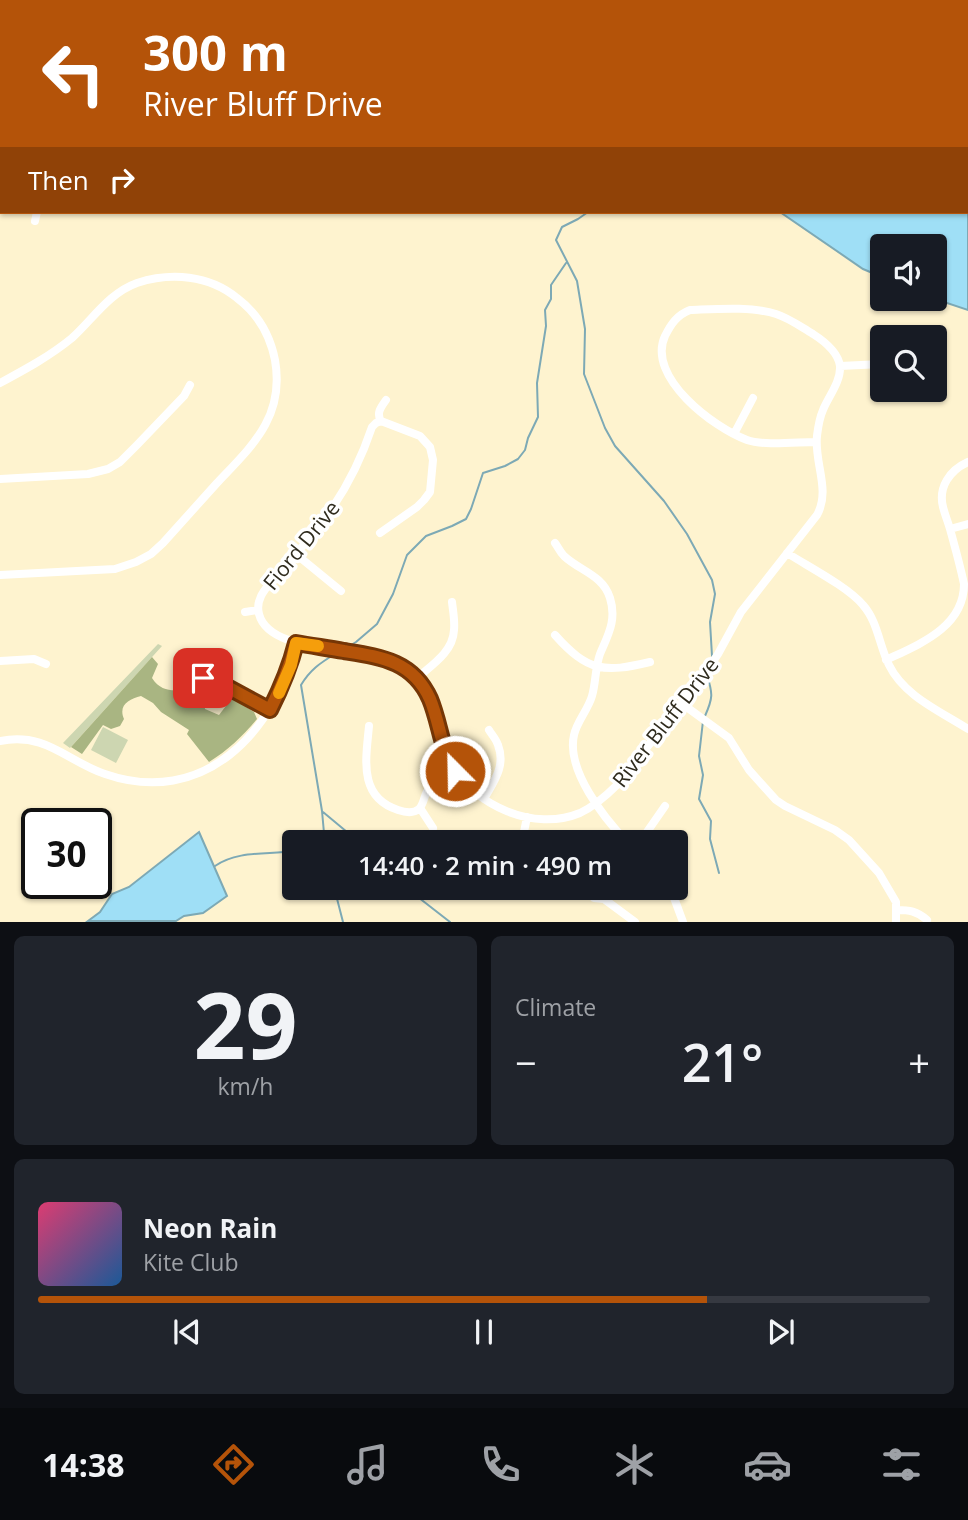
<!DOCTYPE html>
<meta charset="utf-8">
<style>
:root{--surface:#171b24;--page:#20242c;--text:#f1f3f6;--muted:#9ea1a6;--line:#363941;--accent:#b45309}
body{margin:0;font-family:"Open Sans",sans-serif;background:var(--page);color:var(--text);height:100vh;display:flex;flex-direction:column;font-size:26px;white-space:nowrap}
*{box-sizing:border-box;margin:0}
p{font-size:23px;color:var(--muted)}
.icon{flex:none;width:38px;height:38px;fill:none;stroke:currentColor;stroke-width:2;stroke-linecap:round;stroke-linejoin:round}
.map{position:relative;height:922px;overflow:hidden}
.sheet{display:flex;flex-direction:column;gap:14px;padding:14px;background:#0d0f14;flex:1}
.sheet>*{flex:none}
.guide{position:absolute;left:0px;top:0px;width:970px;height:214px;box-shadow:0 2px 5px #0004;background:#b45309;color:#fff;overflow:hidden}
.buttons{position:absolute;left:870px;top:234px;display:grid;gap:14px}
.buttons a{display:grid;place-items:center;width:77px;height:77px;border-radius:7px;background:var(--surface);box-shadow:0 2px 5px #0004;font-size:35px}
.speed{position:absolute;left:21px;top:808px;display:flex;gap:14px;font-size:35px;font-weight:700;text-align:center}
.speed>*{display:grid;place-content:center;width:91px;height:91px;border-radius:50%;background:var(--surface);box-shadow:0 2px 5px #0004;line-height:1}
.speed .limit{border:4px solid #111;border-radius:10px;background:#fff;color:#111}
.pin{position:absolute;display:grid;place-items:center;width:60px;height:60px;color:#fff;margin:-30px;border-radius:14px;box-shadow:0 4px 10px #0006}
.me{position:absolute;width:77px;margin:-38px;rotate:337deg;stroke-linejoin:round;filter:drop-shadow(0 0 5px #0008)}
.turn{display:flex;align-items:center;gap:24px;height:147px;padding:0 28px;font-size:32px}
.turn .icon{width:91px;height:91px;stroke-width:2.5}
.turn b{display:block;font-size:49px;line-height:60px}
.then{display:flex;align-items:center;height:66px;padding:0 28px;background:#0003;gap:14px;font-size:26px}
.big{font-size:52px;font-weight:600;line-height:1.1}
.sheet .widget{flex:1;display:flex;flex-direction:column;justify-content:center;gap:10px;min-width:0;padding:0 24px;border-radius:10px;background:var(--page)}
.sheet .dial{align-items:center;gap:0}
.dial b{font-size:91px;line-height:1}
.song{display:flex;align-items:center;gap:21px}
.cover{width:84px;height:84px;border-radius:10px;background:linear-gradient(135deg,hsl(340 70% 55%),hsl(210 70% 35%))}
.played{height:7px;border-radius:4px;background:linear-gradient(90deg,var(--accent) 75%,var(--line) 75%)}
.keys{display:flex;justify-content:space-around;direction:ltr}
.heat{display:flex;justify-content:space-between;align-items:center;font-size:38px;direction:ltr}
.sheet .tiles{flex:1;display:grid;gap:14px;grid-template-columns:1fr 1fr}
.widget:last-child{grid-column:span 2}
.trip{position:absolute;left:282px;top:830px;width:406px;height:70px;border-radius:7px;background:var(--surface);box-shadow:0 2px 5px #0004;font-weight:600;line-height:70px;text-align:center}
.menu{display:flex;height:112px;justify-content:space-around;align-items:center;background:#090b0e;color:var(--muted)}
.menu .icon{width:49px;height:49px}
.menu .selected{color:var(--accent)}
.menu b{font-size:32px;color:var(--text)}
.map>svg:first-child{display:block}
.green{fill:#cdd6b1}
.forest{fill:#a9b582}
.water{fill:#9fdff6;stroke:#7da9b5;stroke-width:2}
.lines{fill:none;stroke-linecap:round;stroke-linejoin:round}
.stream{stroke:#7da9b5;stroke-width:2}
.minor{stroke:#fff;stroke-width:8}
.route-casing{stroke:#753606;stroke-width:18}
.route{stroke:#b45309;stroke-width:12}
.slow{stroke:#f59e0b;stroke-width:12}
.labels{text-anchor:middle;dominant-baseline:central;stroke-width:7;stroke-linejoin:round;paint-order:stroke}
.street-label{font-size:21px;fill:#2f2b1d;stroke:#fff}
</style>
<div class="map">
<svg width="968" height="922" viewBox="0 0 968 922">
<rect width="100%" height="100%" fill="#fef3cf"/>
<path class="green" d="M158,644L162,646L70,748L63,743Z
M103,727L128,740L116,763L91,750Z"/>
<path class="forest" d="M152,657L158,664L152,678C165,698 184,687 202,689L205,709L219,715L232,698L254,712L257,719C243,736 228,750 209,762L187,734L189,730L161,712L153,703L141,696C129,699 118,705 124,719L120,726L111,729L103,725L82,754L71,747Z"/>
<path class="water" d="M749,0H968V145V2H751Z
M968,157V310L935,299L934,247H882V277L863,269L780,212H968Z
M199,832L227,896L203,913L184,916L176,921H88L100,912L112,894L129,887Z"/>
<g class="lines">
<path class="stream" d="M588,212L578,219L562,227L556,240L577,281L585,329L584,374L605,428L615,446L664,501L687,534L712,580L715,594L710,622L712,656
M346,648L356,642L377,624L393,594L407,555L426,536L452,526L466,519L471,509L483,473L505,466L518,459L525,450L528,438L538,417L537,383L546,326L545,310L551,299V285L566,263
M705,716C713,698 713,694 707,675
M703,721L699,756L703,775L699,799L711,821L710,839L719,873
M323,812L359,842
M324,833L326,842
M319,842L324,833L322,811L301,685C310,670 320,663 335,654
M215,866C238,850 268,855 294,851
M334,887L343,922
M405,887L450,922"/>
<path class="minor" d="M218,0L225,2
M0,75L2,77
M0,133L2,132
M35,221L37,212
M840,366L882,364
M0,383C26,369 50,356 72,338C93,319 109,293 137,283C171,272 209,275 237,298C257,313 270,335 275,360C285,417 252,446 217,483C199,503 181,523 163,543L151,554L136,562L115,569L0,575
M381,421L376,423L372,427C351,490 320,529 275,577C266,588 255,599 259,614C270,657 369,644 403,667C439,692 432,731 451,764C475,806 534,832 580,813C595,806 607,795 618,784L704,675L718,654L741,612L817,515C831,490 814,463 817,436C818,428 819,419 823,410C828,397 841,382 840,366C838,352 824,341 813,334C801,327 789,318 776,314C751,306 716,309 690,310C677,315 671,324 665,336C646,377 714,428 747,440C764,446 797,442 816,442
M381,421C376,413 381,407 386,400
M734,434L753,398
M0,479L88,474L108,469L120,462L137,445L184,396L190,385
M950,529L968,524
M380,533L417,507L424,500L430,492L433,460L430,447L420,436L381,421
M555,543C558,547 560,552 564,556C580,571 603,575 610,598C617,620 608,635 600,654C595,668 596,682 592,696C588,710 577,721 574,735C566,770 604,818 627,842
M787,553C809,567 848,587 863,605C878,622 879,645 889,665C904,696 940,711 968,729
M297,555L341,591
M245,612L258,610
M555,635C588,672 604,673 650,662
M886,660C920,644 964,627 964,584C960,565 955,547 950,529C948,522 945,515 943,507C938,487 950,470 968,462
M0,661L34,659L46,664
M417,678C432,665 453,652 454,630C455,621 453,611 452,602
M198,679L206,678L218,682L270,710
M681,703L729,738L749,770L776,800L785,806L835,830L849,840L879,873L896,902V922
M369,726C366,759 358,797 398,810C404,812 413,814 419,809C424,804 424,795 428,790C435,781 446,776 455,771
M0,741C47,732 66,761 105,774C203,808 275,733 296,643
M484,799C494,781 506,766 498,745C496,739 492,735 489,730
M420,808L433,828
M522,842L527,817
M640,842L665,806
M670,887L683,922
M594,898L604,899L635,922
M897,910C909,910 917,911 927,920"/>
</g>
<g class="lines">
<defs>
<path id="route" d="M203,678L218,682L270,710C281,688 290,667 296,643C312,646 328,648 344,651C381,657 413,661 430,699C440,723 441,749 455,771"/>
</defs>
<use href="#route" class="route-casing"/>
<use href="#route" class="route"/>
<path class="slow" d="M279,693L291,665L296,643L318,646"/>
</g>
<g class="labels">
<g class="street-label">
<text transform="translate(301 545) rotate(-51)">Fiord Drive</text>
<text transform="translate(665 722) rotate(-52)">River Bluff Drive</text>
</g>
</g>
</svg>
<div class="buttons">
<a><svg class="icon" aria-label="sound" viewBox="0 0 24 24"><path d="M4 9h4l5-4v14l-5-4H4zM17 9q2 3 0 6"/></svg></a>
<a><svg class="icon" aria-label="search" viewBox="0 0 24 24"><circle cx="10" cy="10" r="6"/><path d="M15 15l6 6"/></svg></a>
</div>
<div class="speed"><div class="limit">30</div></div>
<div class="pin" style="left:203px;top:678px;background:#d93025"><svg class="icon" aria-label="arrive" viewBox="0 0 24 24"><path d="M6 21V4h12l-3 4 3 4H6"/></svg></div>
<svg class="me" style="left:455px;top:771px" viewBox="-20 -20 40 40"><circle r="17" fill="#b45309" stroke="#fff" stroke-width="3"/><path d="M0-11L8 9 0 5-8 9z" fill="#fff"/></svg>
<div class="trip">14:40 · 2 min · 490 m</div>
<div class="guide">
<div class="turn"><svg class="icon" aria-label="left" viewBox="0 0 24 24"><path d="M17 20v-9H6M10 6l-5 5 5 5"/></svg><div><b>300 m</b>River Bluff Drive</div></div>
<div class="then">Then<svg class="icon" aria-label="right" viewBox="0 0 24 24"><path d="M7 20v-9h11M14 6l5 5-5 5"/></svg></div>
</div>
</div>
<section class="sheet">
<div class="tiles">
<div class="widget dial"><b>29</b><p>km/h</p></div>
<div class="widget"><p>Climate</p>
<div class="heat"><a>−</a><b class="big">21°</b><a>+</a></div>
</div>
<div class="widget">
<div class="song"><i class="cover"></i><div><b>Neon Rain</b><p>Kite Club</p></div></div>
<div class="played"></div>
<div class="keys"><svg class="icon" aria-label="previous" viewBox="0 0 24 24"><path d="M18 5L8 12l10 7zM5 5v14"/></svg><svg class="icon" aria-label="pause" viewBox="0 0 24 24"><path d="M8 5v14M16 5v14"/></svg><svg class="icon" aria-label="next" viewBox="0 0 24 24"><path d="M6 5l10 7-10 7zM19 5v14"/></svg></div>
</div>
</div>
</section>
<nav class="menu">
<b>14:38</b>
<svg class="icon selected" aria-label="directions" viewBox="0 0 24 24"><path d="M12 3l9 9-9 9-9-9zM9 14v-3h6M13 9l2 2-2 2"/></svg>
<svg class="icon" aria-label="music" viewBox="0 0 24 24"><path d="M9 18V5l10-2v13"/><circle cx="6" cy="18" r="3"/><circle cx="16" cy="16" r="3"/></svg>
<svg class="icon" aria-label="phone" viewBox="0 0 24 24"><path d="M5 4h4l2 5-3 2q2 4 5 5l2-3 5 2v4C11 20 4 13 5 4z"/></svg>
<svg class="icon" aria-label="climate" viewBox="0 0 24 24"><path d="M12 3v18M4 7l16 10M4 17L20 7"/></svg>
<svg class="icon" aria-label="car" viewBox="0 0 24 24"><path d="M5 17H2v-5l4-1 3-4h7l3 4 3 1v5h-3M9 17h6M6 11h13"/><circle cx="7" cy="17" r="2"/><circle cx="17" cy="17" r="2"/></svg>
<svg class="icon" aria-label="filters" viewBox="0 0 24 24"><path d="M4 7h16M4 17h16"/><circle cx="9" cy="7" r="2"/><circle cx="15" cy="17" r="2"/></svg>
</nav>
